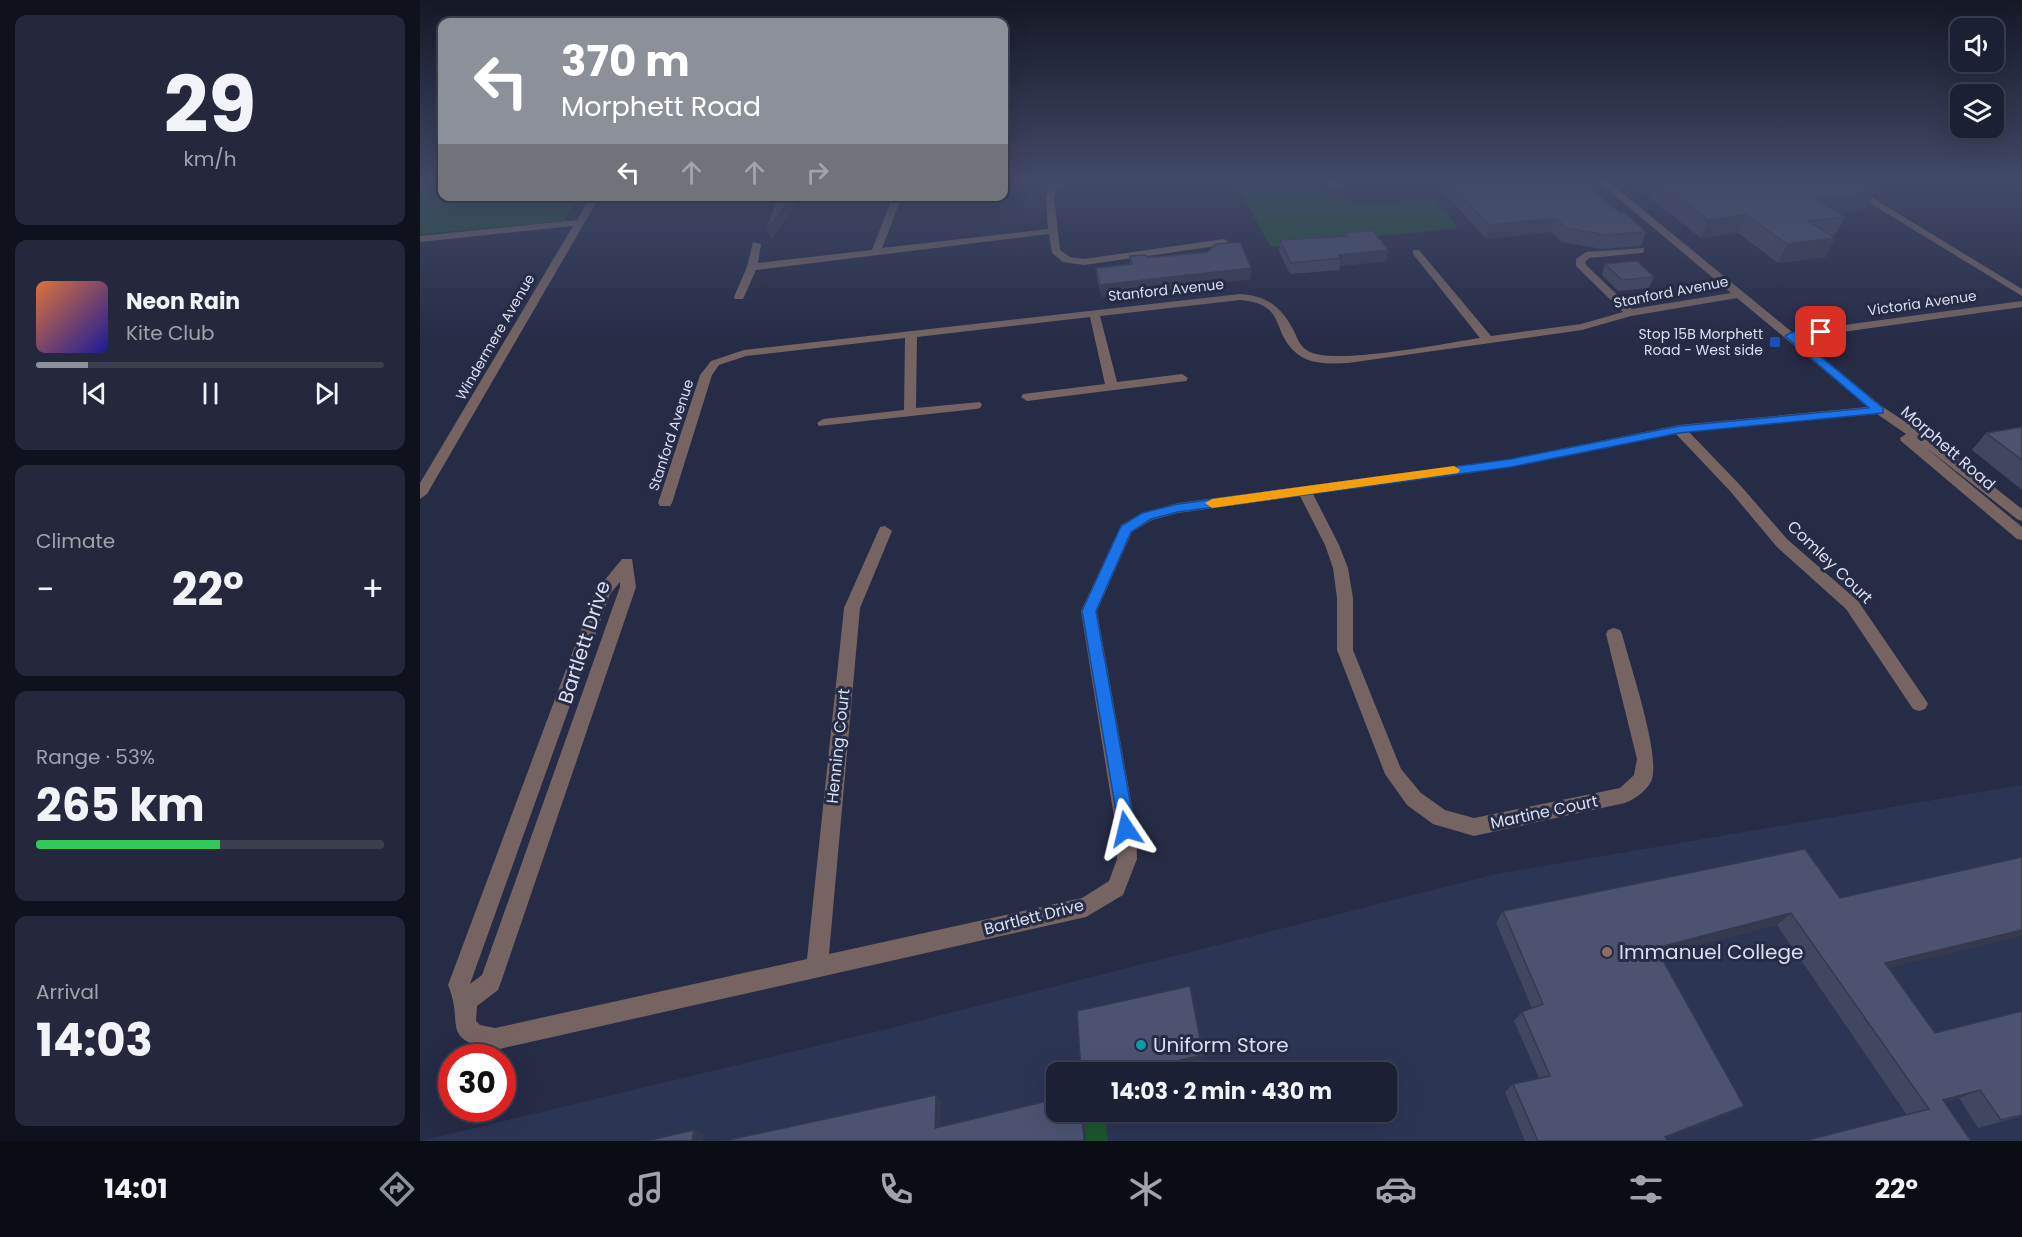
<!DOCTYPE html>
<meta charset="utf-8">
<style>
:root{--surface:#1c2034;--page:#25283c;--text:#f1f3f6;--muted:#a0a3ac;--line:#3a3e4f;--accent:#8c9099}
body{margin:0;font-family:Poppins,sans-serif;background:var(--page);color:var(--text);height:100vh;display:flex;flex-direction:column;font-size:22px;white-space:nowrap}
*{box-sizing:border-box;margin:0}
p{font-size:20px;color:var(--muted)}
.icon{flex:none;width:33px;height:33px;fill:none;stroke:currentColor;stroke-width:2;stroke-linecap:round;stroke-linejoin:round}
.map{position:relative;flex:1;overflow:hidden}
.sheet{display:flex;flex-direction:column;gap:15px;padding:15px;background:#0f121d;width:420px}
.sheet>*{flex:none}
.guide{position:absolute;left:18px;top:18px;width:570px;height:183px;border-radius:12px;box-shadow:0 6px 24px #0002,0 0 0 2px var(--line);background:#8c9099;color:#fff;overflow:hidden}
.controls{position:absolute;left:1530px;top:18px;display:grid;gap:12px}
.controls a{display:grid;place-items:center;width:54px;height:54px;border-radius:12px;background:var(--surface);box-shadow:0 6px 24px #0002,0 0 0 2px var(--line);font-size:30px}
.speed{position:absolute;left:18px;top:1044px;display:flex;gap:12px;font-size:30px;font-weight:700;text-align:center}
.speed>*{display:grid;place-content:center;width:78px;height:78px;border-radius:50%;background:var(--surface);box-shadow:0 6px 24px #0002,0 0 0 2px var(--line);line-height:1}
.speed .limit{border:9px solid #d22;background:#fff;color:#111}
.pin{position:absolute;display:grid;place-items:center;width:51px;height:51px;color:#fff;margin:-26px;border-radius:12px;box-shadow:0 3px 9px #0006}
.me{position:absolute;width:66px;margin:-33px;rotate:350deg;stroke-linejoin:round;filter:drop-shadow(0 0 4px #0008)}
.turn{display:flex;align-items:center;gap:21px;height:126px;padding:0 24px;font-size:27px}
.turn .icon{width:78px;height:78px;stroke-width:2.5}
.turn b{display:block;font-size:42px;line-height:51px}
.lanes{display:flex;align-items:center;height:57px;padding:0 24px;background:#0003;justify-content:center;gap:30px;direction:ltr}
.lanes .off{opacity:.35}
.big{font-size:45px;font-weight:700;line-height:1.1}
.sheet .card{flex:1;display:flex;flex-direction:column;justify-content:center;gap:9px;min-width:0;padding:0 21px;border-radius:12px;background:var(--page)}
.sheet .dial{align-items:center;gap:0}
.dial b{font-size:78px;line-height:1}
.song{display:flex;align-items:center;gap:18px}
.cover{width:72px;height:72px;border-radius:9px;background:linear-gradient(135deg,hsl(20 70% 55%),hsl(240 70% 35%))}
.played{height:6px;border-radius:3px;background:linear-gradient(90deg,var(--accent) 15%,var(--line) 15%)}
.keys{display:flex;justify-content:space-around;direction:ltr}
.heat{display:flex;justify-content:space-between;align-items:center;font-size:33px;direction:ltr}
.charge{height:9px;border-radius:4px;background:linear-gradient(90deg,#34c759 53%,var(--line) 0)}
.trip{position:absolute;left:626px;top:1062px;width:351px;height:60px;border-radius:12px;background:var(--surface);box-shadow:0 6px 24px #0002,0 0 0 2px var(--line);font-weight:700;line-height:60px;text-align:center}
.dock{display:flex;height:96px;justify-content:space-around;align-items:center;background:#0b0d15;color:var(--muted)}
.dock .icon{width:42px;height:42px}
.dock .current{color:var(--accent)}
.dock b{font-size:27px;color:var(--text)}
main{display:flex;flex:1;min-height:0}
.map>svg:first-child{display:block}
.built{fill:#2d3555;fill-rule:evenodd}
.green{fill:#1d5630}
.lines{fill:none;stroke-linecap:round;stroke-linejoin:round}
.minor{fill:#756462;fill-rule:evenodd}
.wall{fill:#414761}
.shaded-wall{fill:#353a4f}
.building{fill:#4c5371;stroke:#353a4f;stroke-width:1.5}
.route{fill:#1a73e8;stroke:#114b97;stroke-width:1.5}
.slow{fill:#f59e0b}
.transit-dot{fill:#1a4fb4;stroke:#262b46;stroke-width:2}
.education-dot{fill:#8d6e63;stroke:#262b46;stroke-width:2}
.culture-dot{fill:#0f9aa8;stroke:#262b46;stroke-width:2}
.labels{text-anchor:middle;dominant-baseline:central;stroke-width:6;stroke-linejoin:round;paint-order:stroke}
.far-street-label{font-size:14px;fill:#dadff1;stroke:#262b46}
.far-poi-label{font-size:14px;fill:#dadff1;stroke:#262b46;text-anchor:end}
.street-label{font-size:16px;fill:#dadff1;stroke:#262b46}
.near-street-label{font-size:20px;fill:#dadff1;stroke:#262b46}
.near-poi-label{font-size:20px;fill:#dadff1;stroke:#262b46;text-anchor:start}
</style>
<main>
<section class="sheet">
<div class="card dial"><b>29</b><p>km/h</p></div>
<div class="card">
<div class="song"><i class="cover"></i><div><b>Neon Rain</b><p>Kite Club</p></div></div>
<div class="played"></div>
<div class="keys"><svg class="icon" aria-label="previous" viewBox="0 0 24 24"><path d="M18 5L8 12l10 7zM5 5v14"/></svg><svg class="icon" aria-label="pause" viewBox="0 0 24 24"><path d="M8 5v14M16 5v14"/></svg><svg class="icon" aria-label="next" viewBox="0 0 24 24"><path d="M6 5l10 7-10 7zM19 5v14"/></svg></div>
</div>
<div class="card"><p>Climate</p>
<div class="heat"><a>−</a><b class="big">22°</b><a>+</a></div>
</div>
<div class="card"><p>Range · 53%</p><b class="big">265 km</b><div class="charge"></div></div>
<div class="card"><p>Arrival</p><b class="big">14:03</b></div>
</section>
<div class="map">
<svg width="1602" height="1141" viewBox="0 0 1602 1141">
<rect width="100%" height="100%" fill="#262b46"/>
<path class="built" d="M1602,785V1141H0L467,1029L1076,874ZM636,1072H966V1112H636Z"/>
<path class="green" d="M0,181H22V196L159,197L144,221L0,234Z
M814,181H892L901,193L945,205L1014,199L1038,228L851,247Z
M684,1112L688,1141H666L664,1116Z"/>
<g class="lines">
<path class="minor" d="M631,181H639L634,197L640,250L650,257L664,259L804,239L809,242L804,245L664,265L643,262L632,253L629,234L336,270L323,299H315L314,297L327,267L333,242L341,244L338,263L452,250L473,196H482L462,248L628,229L626,197Z
M906,181H917L920,185L916,188Z
M1178,181H1188L1372,332L1602,301V307L1379,338L1463,407L1522,446L1602,509V521L1597,519L1504,446L1602,527V540L1597,539L1481,441L1480,438L1486,434L1457,414L1269,432L1320,485L1367,539L1438,601L1505,699L1508,704L1505,709L1499,711L1493,709L1426,609L1357,547L1310,491L1256,434L1091,467L893,494L919,545L928,568L933,598V650L981,769L1001,793L1025,810L1054,818L1200,788L1214,775L1217,759L1186,634L1188,630L1194,628L1200,630L1202,634C1210,665 1240,753 1232,779C1229,789 1214,800 1205,803L1054,836L1013,824L987,805L965,774L917,650V598L913,568L905,545L880,496L758,513L732,520L712,532L677,611L716,829L717,859L703,895L666,917L75,1050C18,1039 45,1025 28,985L175,592L202,559H212L216,587L81,982L78,990L57,1006L56,1021L60,1025L75,1028L387,959L424,608L460,527L465,526L472,531L440,608L409,954L662,898L689,881L697,859L696,829L661,611L701,525L722,513L758,503L1091,459L1259,425L1448,407L1317,298L1211,316L1162,330L928,363C911,364 887,365 874,351C851,329 866,304 820,300L680,316L697,382L762,374L768,378L766,381L607,401L601,397L603,394L685,384L670,317L497,337L496,408L560,402L562,405L560,408L556,409L399,426L397,423L403,419L484,410L485,338L326,356L299,365L292,375L252,503L250,506H240L238,503L280,375L291,361L324,350L820,294C847,296 861,306 874,331C878,340 880,347 890,352C917,365 1026,343 1060,338L993,254V250H999L1071,336L1161,324L1203,312L1156,266V259L1166,252L1224,248V252L1221,253L1169,258L1165,262L1166,265L1212,309L1311,293ZM200,582V587L62,975L50,984L190,594Z
M1414,181H1425L1602,289V296Z
M171,196H180L7,494L0,499V483L153,226L0,242V236L157,220Z"/>
</g>
<path class="wall" d="M1027,181L1200,213L1226,232L1221,246L1182,249L1142,242L1131,232L1066,239L1025,194Z
M1214,181H1438L1446,210L1417,213L1425,217L1415,235L1411,236L1406,257L1358,263L1318,233L1281,238L1227,196L1228,193Z
M925,233L968,250L966,261L920,266L919,270L870,274L859,251L860,240L924,236Z
M710,256L728,257L831,279L682,297L677,279L676,268L710,264Z
M1185,264L1234,277L1229,288L1198,291L1182,275Z
M1602,427V490L1552,450L1566,433Z
M1385,849L1515,1033L1602,1011V1116L1558,1128L1539,1098L1525,1102L1551,1141L1487,1115L1357,925L1240,955L1309,1114L1246,1138L1247,1141H1105L1085,1092L1093,1084L1119,1078L1094,1021L1102,1012L1112,1008L1076,923L1083,911Z"/>
<path class="shaded-wall" d="M1455,192L1446,210L1386,216L1394,198Z
M373,196H384L351,239L347,229Z
M1326,215L1318,233L1281,238L1288,220Z
M1135,218L1131,232L1066,239L1069,225Z
M1415,238L1406,257L1358,263L1367,244Z
M968,250L966,261L920,266V258L919,255Z
M831,268V279L682,297L680,285Z
M1371,913L1357,925L1225,959L1236,948Z
M1602,930V936L1448,973L1465,963Z
M783,1055L784,1066L756,1072H708Z
M1560,1090L1539,1098L1507,1107L1523,1100Z
M516,1095L521,1100L520,1133L515,1128Z
M1324,1106L1309,1114L1239,1141L1245,1137Z
M662,1112H664L666,1141H664Z
M274,1130L284,1134L283,1141H272Z"/>
<path class="building" d="M1028,181H1162L1200,213L1204,212L1226,232L1186,235L1146,228L1135,218L1069,225Z
M1238,181H1438L1455,192L1394,198L1425,217L1388,221L1415,238L1367,244L1326,215L1288,220Z
M357,196H373L347,229Z
M953,230L968,250L919,255L920,258L871,263L860,240L927,236L925,233Z
M820,242L831,268L680,285L676,268L712,264L710,256L725,255L728,257H737L788,252L796,244Z
M1217,261L1234,277L1202,280L1185,264Z
M1602,427V460L1566,433Z
M1385,849L1420,898L1602,857V930L1465,963L1515,1033L1602,1011V1115L1581,1120L1560,1090L1523,1100L1551,1141H1384L1509,1109L1371,913L1236,948L1324,1106L1245,1137L1247,1141H1118L1093,1084L1130,1076L1102,1012L1123,1004L1083,911Z
M770,986L783,1055L708,1072H661L657,1011Z
M516,1095L515,1128L636,1099V1112H662L664,1141H304Z
M274,1130L272,1141H226Z"/>
<linearGradient id="sky" x2="0" y2="1"><stop stop-color="#151826"/><stop offset="0.53" stop-color="#414a68"/><stop offset="1" stop-color="#414a68" stop-opacity="0"/></linearGradient>
<rect width="1602" height="341" fill="url(#sky)"/>
<path class="route" d="M1401,329L1404,330V334L1378,338L1463,408V413L1259,433L1091,467L758,512L731,519L711,532L676,611L715,829L713,835L706,837L700,835L662,611L701,526L722,513L758,504L1091,459L1259,426L1449,408L1365,336L1370,333Z"/>
<path class="slow" d="M1034,466L1040,470L1038,473L792,508L785,503L792,499Z"/>
<rect class="transit-dot" x="1349" y="336" width="12" height="12" rx="3"/>
<circle class="education-dot" cx="1187" cy="952" r="6"/>
<circle class="culture-dot" cx="721" cy="1045" r="6"/>
<g class="labels">
<g class="far-street-label">
<text transform="translate(746 290) rotate(-6)">Stanford Avenue</text>
<text transform="translate(1251 292) rotate(-11)">Stanford Avenue</text>
<text transform="translate(1502 303) rotate(-8)">Victoria Avenue</text>
<text transform="translate(75 337) rotate(-60)">Windermere Avenue</text>
<text transform="translate(251 435) rotate(-72)">Stanford Avenue</text>
</g>
<g class="far-poi-label">
<text x="1343" y="334">Stop 15B Morphett<tspan x="1343" dy="16">Road - West side</tspan></text>
</g>
<g class="street-label">
<text transform="translate(1528 448) rotate(41)">Morphett Road</text>
<text transform="translate(1410 562) rotate(44)">Comley Court</text>
<text transform="translate(418 746) rotate(-84)">Henning Court</text>
<text transform="translate(1124 812) rotate(-12)">Martine Court</text>
<text transform="translate(614 917) rotate(-14)">Bartlett Drive</text>
</g>
<g class="near-street-label">
<text transform="translate(164 642) rotate(-72)">Bartlett Drive</text>
</g>
<g class="near-poi-label">
<text x="1199" y="952">Immanuel College</text>
<text x="733" y="1045">Uniform Store</text>
</g>
</g>
</svg>
<div class="controls">
<a><svg class="icon" aria-label="sound" viewBox="0 0 24 24"><path d="M4 9h4l5-4v14l-5-4H4zM17 9q2 3 0 6"/></svg></a>
<a><svg class="icon" aria-label="layers" viewBox="0 0 24 24"><path d="M12 4l9 5-9 5-9-5zM3 14l9 5 9-5"/></svg></a>
</div>
<div class="speed"><div class="limit">30</div></div>
<div class="pin" style="left:1401px;top:332px;background:#d93025"><svg class="icon" aria-label="arrive" viewBox="0 0 24 24"><path d="M6 21V4h12l-3 4 3 4H6"/></svg></div>
<svg class="me" style="left:706px;top:829px" viewBox="-20 -20 40 40"><path d="M0-17L14 15 0 8-14 15z" fill="#1a73e8" stroke="#fff" stroke-width="4"/></svg>
<div class="trip">14:03 · 2 min · 430 m</div>
<div class="guide">
<div class="turn"><svg class="icon" aria-label="left" viewBox="0 0 24 24"><path d="M17 20v-9H6M10 6l-5 5 5 5"/></svg><div><b>370 m</b>Morphett Road</div></div>
<div class="lanes"><svg class="icon" aria-label="left" viewBox="0 0 24 24"><path d="M17 20v-9H6M10 6l-5 5 5 5"/></svg><svg class="icon off" aria-label="ahead" viewBox="0 0 24 24"><path d="M12 20V5M6 11l6-6 6 6"/></svg><svg class="icon off" aria-label="ahead" viewBox="0 0 24 24"><path d="M12 20V5M6 11l6-6 6 6"/></svg><svg class="icon off" aria-label="right" viewBox="0 0 24 24"><path d="M7 20v-9h11M14 6l5 5-5 5"/></svg></div>
</div>
</div>
</main>
<nav class="dock">
<b>14:01</b>
<svg class="icon current" aria-label="directions" viewBox="0 0 24 24"><path d="M12 3l9 9-9 9-9-9zM9 14v-3h6M13 9l2 2-2 2"/></svg>
<svg class="icon" aria-label="music" viewBox="0 0 24 24"><path d="M9 18V5l10-2v13"/><circle cx="6" cy="18" r="3"/><circle cx="16" cy="16" r="3"/></svg>
<svg class="icon" aria-label="phone" viewBox="0 0 24 24"><path d="M5 4h4l2 5-3 2q2 4 5 5l2-3 5 2v4C11 20 4 13 5 4z"/></svg>
<svg class="icon" aria-label="climate" viewBox="0 0 24 24"><path d="M12 3v18M4 7l16 10M4 17L20 7"/></svg>
<svg class="icon" aria-label="car" viewBox="0 0 24 24"><path d="M5 17H2v-5l4-1 3-4h7l3 4 3 1v5h-3M9 17h6M6 11h13"/><circle cx="7" cy="17" r="2"/><circle cx="17" cy="17" r="2"/></svg>
<svg class="icon" aria-label="filters" viewBox="0 0 24 24"><path d="M4 7h16M4 17h16"/><circle cx="9" cy="7" r="2"/><circle cx="15" cy="17" r="2"/></svg>
<b>22°</b>
</nav>
